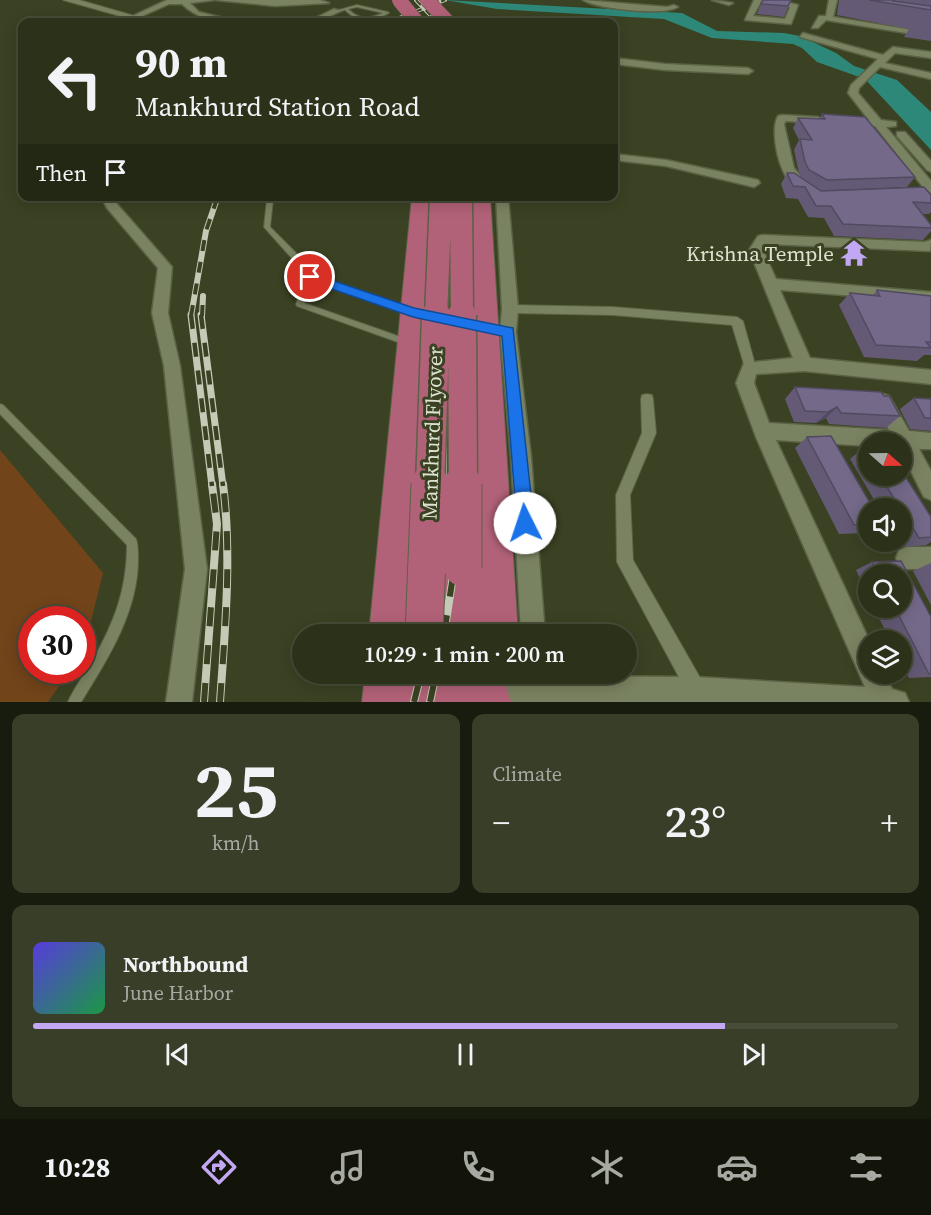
<!DOCTYPE html>
<meta charset="utf-8">
<style>
:root{--surface:#2c321a;--page:#383e27;--text:#f1f3f6;--muted:#a6aaa2;--line:#484d39;--accent:#c2a8f3}
body{margin:0;font-family:"Source Serif 4",serif;background:var(--page);color:var(--text);height:100vh;display:flex;flex-direction:column;font-size:22px;white-space:nowrap}
*{box-sizing:border-box;margin:0}
p{font-size:20px;color:var(--muted)}
.icon{flex:none;width:33px;height:33px;fill:none;stroke:currentColor;stroke-width:2;stroke-linecap:round;stroke-linejoin:round}
.map{position:relative;height:702px;overflow:hidden}
.panel{display:flex;flex-direction:column;gap:12px;padding:12px;background:#181c0e;flex:1}
.panel>*{flex:none}
.banner{position:absolute;left:18px;top:18px;width:600px;height:183px;border-radius:12px;box-shadow:0 3px 15px #0003,0 0 0 2px var(--line);background:#2c321a;color:var(--text);overflow:hidden}
.needle{width:39px;rotate:110deg}
.tools{position:absolute;left:858px;top:432px;display:grid;gap:12px}
.tools a{display:grid;place-items:center;width:54px;height:54px;border-radius:50%;background:var(--surface);box-shadow:0 3px 15px #0003,0 0 0 2px var(--line);font-size:30px}
.speed{position:absolute;left:18px;top:606px;display:flex;gap:12px;font-size:30px;font-weight:700;text-align:center}
.speed>*{display:grid;place-content:center;width:78px;height:78px;border-radius:50%;background:var(--surface);box-shadow:0 3px 15px #0003,0 0 0 2px var(--line);line-height:1}
.speed .limit{border:9px solid #d22;background:#fff;color:#111}
.pin{position:absolute;display:grid;place-items:center;width:51px;height:51px;color:#fff;margin:-26px;border:3px solid #fff;border-radius:50%;box-shadow:0 2px 6px #0007}
.me{position:absolute;width:66px;margin:-33px;rotate:356deg;stroke-linejoin:round;filter:drop-shadow(0 0 4px #0008)}
.turn{display:flex;align-items:center;gap:21px;height:126px;padding:0 18px;font-size:27px}
.turn .icon{width:78px;height:78px;stroke-width:2.5}
.turn b{display:block;font-size:42px;line-height:51px}
.then{display:flex;align-items:center;height:57px;padding:0 18px;background:#0003;gap:12px;font-size:22px}
.big{font-size:45px;font-weight:600;line-height:1.1}
.panel .card{flex:1;display:flex;flex-direction:column;justify-content:center;gap:9px;min-width:0;padding:0 21px;border-radius:12px;background:var(--page)}
.panel .dial{align-items:center;gap:0}
.dial b{font-size:78px;line-height:1}
.song{display:flex;align-items:center;gap:18px}
.cover{width:72px;height:72px;border-radius:9px;background:linear-gradient(135deg,hsl(250 70% 55%),hsl(140 70% 35%))}
.played{height:6px;border-radius:3px;background:linear-gradient(90deg,var(--accent) 80%,var(--line) 80%)}
.keys{display:flex;justify-content:space-around;direction:ltr}
.heat{display:flex;justify-content:space-between;align-items:center;font-size:33px;direction:ltr}
.panel .tiles{flex:1;display:grid;gap:12px;grid-template-columns:1fr 1fr}
.card:last-child{grid-column:span 2}
.trip{position:absolute;left:292px;top:624px;width:345px;height:60px;border-radius:30px;background:var(--surface);box-shadow:0 3px 15px #0003,0 0 0 2px var(--line);font-weight:600;line-height:60px;text-align:center}
.dock{display:flex;height:96px;justify-content:space-around;align-items:center;background:#12140a;color:var(--muted)}
.dock .icon{width:42px;height:42px}
.dock .current{color:var(--accent)}
.dock b{font-size:27px;color:var(--text)}
.map>svg:first-child{display:block}
.green{fill:#72441a}
.water{fill:#2e8879}
.lines{fill:none;stroke-linecap:round;stroke-linejoin:round}
.service-casing{stroke:#5a6145;stroke-width:2}
.pedestrian-casing{stroke:#5a6145;stroke-width:2}
.minor-casing{stroke:#5a6145;stroke-width:3}
.tertiary-casing{stroke:#5a6145;stroke-width:2}
.trunk-casing{stroke:#5a6145;stroke-width:2}
.service{fill:#7a8361;fill-rule:evenodd}
.pedestrian{fill:#7a8361;fill-rule:evenodd}
.minor{fill:#7a8361;fill-rule:evenodd}
.tertiary{fill:#7a8361;fill-rule:evenodd}
.trunk{fill:#b26278;fill-rule:evenodd}
.rail-far3-casing{stroke:#c4cab5;stroke-width:4}
.rail-far2-casing{stroke:#c4cab5;stroke-width:6}
.rail-far1-casing{stroke:#c4cab5;stroke-width:7}
.rail-casing{stroke:#c4cab5;stroke-width:8}
.rail-far3{stroke:#3b4223;stroke-width:2;stroke-dasharray:7;stroke-linecap:butt}
.rail-far2{stroke:#3b4223;stroke-width:4;stroke-dasharray:11;stroke-linecap:butt}
.rail-far1{stroke:#3b4223;stroke-width:4.5;stroke-dasharray:14;stroke-linecap:butt}
.rail{stroke:#3b4223;stroke-width:6;stroke-dasharray:19;stroke-linecap:butt}
.trunk-bridge-far3-casing{stroke:#5a6145;stroke-width:15;stroke-linecap:butt}
.trunk-bridge-far2-casing{stroke:#5a6145;stroke-width:25;stroke-linecap:butt}
.trunk-bridge-far1-casing{stroke:#5a6145;stroke-width:31;stroke-linecap:butt}
.trunk-bridge-casing{stroke:#5a6145;stroke-width:39;stroke-linecap:butt}
.trunk-bridge-far3{stroke:#b26278;stroke-width:14}
.trunk-bridge-far2{stroke:#b26278;stroke-width:22}
.trunk-bridge-far1{stroke:#b26278;stroke-width:28}
.trunk-bridge{stroke:#b26278;stroke-width:37}
.wall{fill:#645a76}
.shaded-wall{fill:#514a60}
.building{fill:#746989;stroke:#514a60;stroke-width:1.5}
.route{fill:#1a73e8;stroke:#114b97;stroke-width:1.5}
.labels{text-anchor:middle;dominant-baseline:central;stroke-width:6;stroke-linejoin:round;paint-order:stroke}
.poi-label{font-size:21px;fill:#dde3d0;stroke:#3b4223;text-anchor:end}
.street-label{font-size:21px;fill:#dde3d0;stroke:#3b4223}
</style>
<div class="map">
<svg width="931" height="702" viewBox="0 0 931 702">
<rect width="100%" height="100%" fill="#3b4223"/>
<path class="green" d="M0,450L103,573L83,653L82,620H32V670L70,671L48,702H0Z"/>
<path class="water" d="M445,0L682,13L717,31L784,33L800,36L836,53L854,66L897,80L931,112V150L865,79L817,62L802,48L793,44L712,38L664,19L497,9Z"/>
<g class="lines">
<defs>
<path id="service" d="M357,5L388,12L389,13C372,22 360,25 345,10L337,12L335,11ZM357,7L383,13C368,19 361,21 348,9Z
M269,196H277L273,200L270,227L303,260L313,275L415,310L416,312L412,315L409,314L312,280L304,303L412,341L413,343L412,345H406L297,306L296,304L306,277L297,264L264,227L267,199Z
M0,404L3,405L136,539C138,545 138,551 138,557C139,610 108,659 81,702H68C74,688 84,675 92,661C114,624 127,589 127,545L0,414Z"/>
<path id="pedestrian" d="M510,305L613,307L737,317L743,321L756,368L754,371H746L732,325L613,315L510,313L504,309Z
M647,394L652,395L653,399L656,433L630,495L633,560L703,683L707,702H689L687,692L617,562L616,495L642,433L641,399L642,395Z"/>
<path id="minor" d="M167,0H214L190,3L199,12L240,22C219,24 197,19 182,4H169L129,22L122,21Z
M216,0H320L329,3L275,6Z
M583,0L667,7L674,5L678,7C663,16 598,9 583,0Z
M712,0L733,3L729,5Z
M754,0H778L798,5L791,24L745,20ZM762,0L790,7L785,19L753,16Z
M829,0H837L833,17L931,33V37L826,20L818,28H812L819,16H826Z
M334,9L341,11L317,22H307Z
M803,33L883,55L893,47L931,52V58L895,53L885,63L931,73V79L880,67L859,88L858,93L881,120L896,122V126L886,127L931,181V193L927,192L875,126L849,125L844,122L849,119L869,120L848,93L851,85L878,59L800,37Z
M614,58L665,64L748,68L753,71L748,74L665,70L614,64Z
M782,115L818,117L823,120L818,123L786,121L784,124L794,168L810,188L808,191C782,196 768,132 778,116Z
M897,132H905L931,161V172L927,170L897,136Z
M614,154L666,160L758,180L760,183L754,187L666,166L614,160Z
M101,196H113L117,204L172,267L168,313L180,366L207,569L192,702H166L185,569L164,366L152,313L158,268L107,208Z
M496,196H508L518,309L516,332L531,457L545,634H521L511,457L500,332L502,309Z
M763,235L925,242L931,240L930,251L767,244L763,250L776,279L931,292V302L780,290L810,358L931,370V384L804,371L756,374L754,383L769,423L889,430L874,401L877,396L883,394L889,396L909,431L931,433V449H919L931,471V500L924,497L902,454V442H868V446L776,440L869,640L868,674H885L892,689L905,693L909,702H492L489,695L493,686L524,679V674H548L549,676L696,677L865,687L756,437L736,383L744,363L793,358L749,250L758,236Z
M907,547H931V569H907L899,566L896,558L899,550Z"/>
<path id="tertiary" d="M63,0H79L156,22H141Z"/>
<path id="trunk" d="M412,196H432L408,634H369Z
M470,196H490L518,634H443L445,568L450,555L463,550L476,555L478,560Z
M365,674H502L511,702H362Z"/>
</defs>
<use href="#service" class="service-casing"/>
<use href="#pedestrian" class="pedestrian-casing"/>
<use href="#minor" class="minor-casing"/>
<use href="#tertiary" class="tertiary-casing"/>
<use href="#trunk" class="trunk-casing"/>
<use href="#service" class="service"/>
<use href="#pedestrian" class="pedestrian"/>
<use href="#minor" class="minor"/>
<use href="#tertiary" class="tertiary"/>
<use href="#trunk" class="trunk"/>
<defs>
<path id="rail-far3" d="M416,0L437,22
M389,22L445,0"/>
<path id="rail-far2" d="M191,316L206,231L218,196
M202,316L203,296
M445,316V264"/>
<path id="rail-far1" d="M191,315L212,486
M201,315L223,486
M453,408V486
M443,486L445,315"/>
<path id="rail" d="M429,634L440,572L443,484
M444,634L453,576V484
M204,702L217,524L212,484
M220,702C225,630 232,556 223,484
M414,702L421,674
M430,702L436,674"/>
</defs>
<use href="#rail-far3" class="rail-far3-casing"/>
<use href="#rail-far2" class="rail-far2-casing"/>
<use href="#rail-far1" class="rail-far1-casing"/>
<use href="#rail" class="rail-casing"/>
<use href="#rail-far3" class="rail-far3"/>
<use href="#rail-far2" class="rail-far2"/>
<use href="#rail-far1" class="rail-far1"/>
<use href="#rail" class="rail"/>
<defs>
<path id="trunk-bridge-far3" d="M399,0L417,22
M427,0L448,22"/>
<path id="trunk-bridge-far2" d="M461,196L462,316
M436,316L441,196"/>
<path id="trunk-bridge-far1" d="M462,315L463,486
M430,486L436,315"/>
<path id="trunk-bridge" d="M463,484V568
M424,634L430,484"/>
</defs>
<use href="#trunk-bridge-far3" class="trunk-bridge-far3-casing"/>
<use href="#trunk-bridge-far2" class="trunk-bridge-far2-casing"/>
<use href="#trunk-bridge-far1" class="trunk-bridge-far1-casing"/>
<use href="#trunk-bridge" class="trunk-bridge-casing"/>
<use href="#trunk-bridge-far3" class="trunk-bridge-far3"/>
<use href="#trunk-bridge-far2" class="trunk-bridge-far2"/>
<use href="#trunk-bridge-far1" class="trunk-bridge-far1"/>
<use href="#trunk-bridge" class="trunk-bridge"/>
</g>
<path class="wall" d="M791,0L784,17L757,14L761,4Z
M839,0H931V41L904,37L909,29L837,15Z
M822,114L915,177L907,187L821,191L931,195V212L929,214H922L931,225V231L923,240L834,236L824,218L808,217L798,199L786,198L781,184L787,173L801,178L799,173L794,150L799,140L793,128L798,118L820,119Z
M877,290L931,296V355H924L917,361L864,357L839,305L850,293L873,295Z
M795,387L884,396L900,416L886,428L829,424L826,418L816,423L794,422L785,399Z
M914,398L931,399V431L910,429L900,409Z
M807,437L868,508V531L866,533L839,534L795,448Z
M863,448H868V476H902L931,537V542L926,545L902,547L899,542H902V508H879L850,459Z
M901,561L931,617V677L909,678L902,664V640H890L874,608H902V574H868V596L856,570L872,562Z
M931,563V605L913,571Z"/>
<path class="shaded-wall" d="M837,407L826,418L816,423L828,412Z"/>
<path class="building" d="M763,0H791L788,6L761,4Z
M869,0H894L893,1L931,6V10Z
M822,114L865,117L915,177L827,180L809,170L805,162L800,139L812,140L798,118L825,119Z
M787,173H794L821,191L924,187L931,195V203L913,202L931,225V228L843,224L831,206H816L805,187L793,186Z
M877,290L931,296V342H926L931,348L876,345L850,293L880,296Z
M795,387L881,392L884,396H889L900,416L841,413L837,407L828,412L805,411Z
M914,398L931,399V418H925Z
M831,436L873,508H868V524L854,525L807,437Z
M863,448H868V457Z
M902,471L931,517V537L919,538L902,510V508H900L880,476H902Z
M901,561L931,617V674H929L895,608H902V574H878L872,562Z"/>
<path class="route" d="M310,273L414,308L513,328L534,523L531,529L525,532L519,529L517,523L502,336L413,317L306,280V274Z"/>
<defs>
<symbol id="temple-bare" viewBox="-9 -9 18 18"><path d="M0-6L5-2H3V0L6.5 2.5H4V6H1.5V3h-3V6H-4V2.5H-6.5L-3 0V-2H-5Z" fill="#c2a8f3" stroke="#3b4223" stroke-width="2.5" paint-order="stroke"/></symbol>
</defs>
<g fill-rule="evenodd">
<use href="#temple-bare" x="835" y="234" width="38" height="38"/>
</g>
<g class="labels">
<g class="poi-label">
<text x="834" y="253">Krishna Temple</text>
</g>
<g class="street-label">
<text transform="translate(432 433) rotate(-88)">Mankhurd Flyover</text>
</g>
</g>
</svg>
<div class="tools">
<a><svg class="needle" viewBox="-14 -14 28 28"><path d="M0-13l5 13h-10z" fill="#e53935"/><path d="M0 13l5-13h-10z" fill="#a6aaa2"/></svg></a>
<a><svg class="icon" aria-label="sound" viewBox="0 0 24 24"><path d="M4 9h4l5-4v14l-5-4H4zM17 9q2 3 0 6"/></svg></a>
<a><svg class="icon" aria-label="search" viewBox="0 0 24 24"><circle cx="10" cy="10" r="6"/><path d="M15 15l6 6"/></svg></a>
<a><svg class="icon" aria-label="layers" viewBox="0 0 24 24"><path d="M12 4l9 5-9 5-9-5zM3 14l9 5 9-5"/></svg></a>
</div>
<div class="speed"><div class="limit">30</div></div>
<div class="pin" style="left:310px;top:277px;background:#d93025"><svg class="icon" aria-label="arrive" viewBox="0 0 24 24"><path d="M6 21V4h12l-3 4 3 4H6"/></svg></div>
<svg class="me" style="left:525px;top:523px" viewBox="-20 -20 40 40"><circle r="19" fill="#fff"/><path d="M0-13L10 11 0 6-10 11z" fill="#1a73e8"/></svg>
<div class="trip">10:29 · 1 min · 200 m</div>
<div class="banner">
<div class="turn"><svg class="icon" aria-label="left" viewBox="0 0 24 24"><path d="M17 20v-9H6M10 6l-5 5 5 5"/></svg><div><b>90 m</b>Mankhurd Station Road</div></div>
<div class="then">Then<svg class="icon" aria-label="arrive" viewBox="0 0 24 24"><path d="M6 21V4h12l-3 4 3 4H6"/></svg></div>
</div>
</div>
<section class="panel">
<div class="tiles">
<div class="card dial"><b>25</b><p>km/h</p></div>
<div class="card"><p>Climate</p>
<div class="heat"><a>−</a><b class="big">23°</b><a>+</a></div>
</div>
<div class="card">
<div class="song"><i class="cover"></i><div><b>Northbound</b><p>June Harbor</p></div></div>
<div class="played"></div>
<div class="keys"><svg class="icon" aria-label="previous" viewBox="0 0 24 24"><path d="M18 5L8 12l10 7zM5 5v14"/></svg><svg class="icon" aria-label="pause" viewBox="0 0 24 24"><path d="M8 5v14M16 5v14"/></svg><svg class="icon" aria-label="next" viewBox="0 0 24 24"><path d="M6 5l10 7-10 7zM19 5v14"/></svg></div>
</div>
</div>
</section>
<nav class="dock">
<b>10:28</b>
<svg class="icon current" aria-label="directions" viewBox="0 0 24 24"><path d="M12 3l9 9-9 9-9-9zM9 14v-3h6M13 9l2 2-2 2"/></svg>
<svg class="icon" aria-label="music" viewBox="0 0 24 24"><path d="M9 18V5l10-2v13"/><circle cx="6" cy="18" r="3"/><circle cx="16" cy="16" r="3"/></svg>
<svg class="icon" aria-label="phone" viewBox="0 0 24 24"><path d="M5 4h4l2 5-3 2q2 4 5 5l2-3 5 2v4C11 20 4 13 5 4z"/></svg>
<svg class="icon" aria-label="climate" viewBox="0 0 24 24"><path d="M12 3v18M4 7l16 10M4 17L20 7"/></svg>
<svg class="icon" aria-label="car" viewBox="0 0 24 24"><path d="M5 17H2v-5l4-1 3-4h7l3 4 3 1v5h-3M9 17h6M6 11h13"/><circle cx="7" cy="17" r="2"/><circle cx="17" cy="17" r="2"/></svg>
<svg class="icon" aria-label="filters" viewBox="0 0 24 24"><path d="M4 7h16M4 17h16"/><circle cx="9" cy="7" r="2"/><circle cx="15" cy="17" r="2"/></svg>
</nav>
